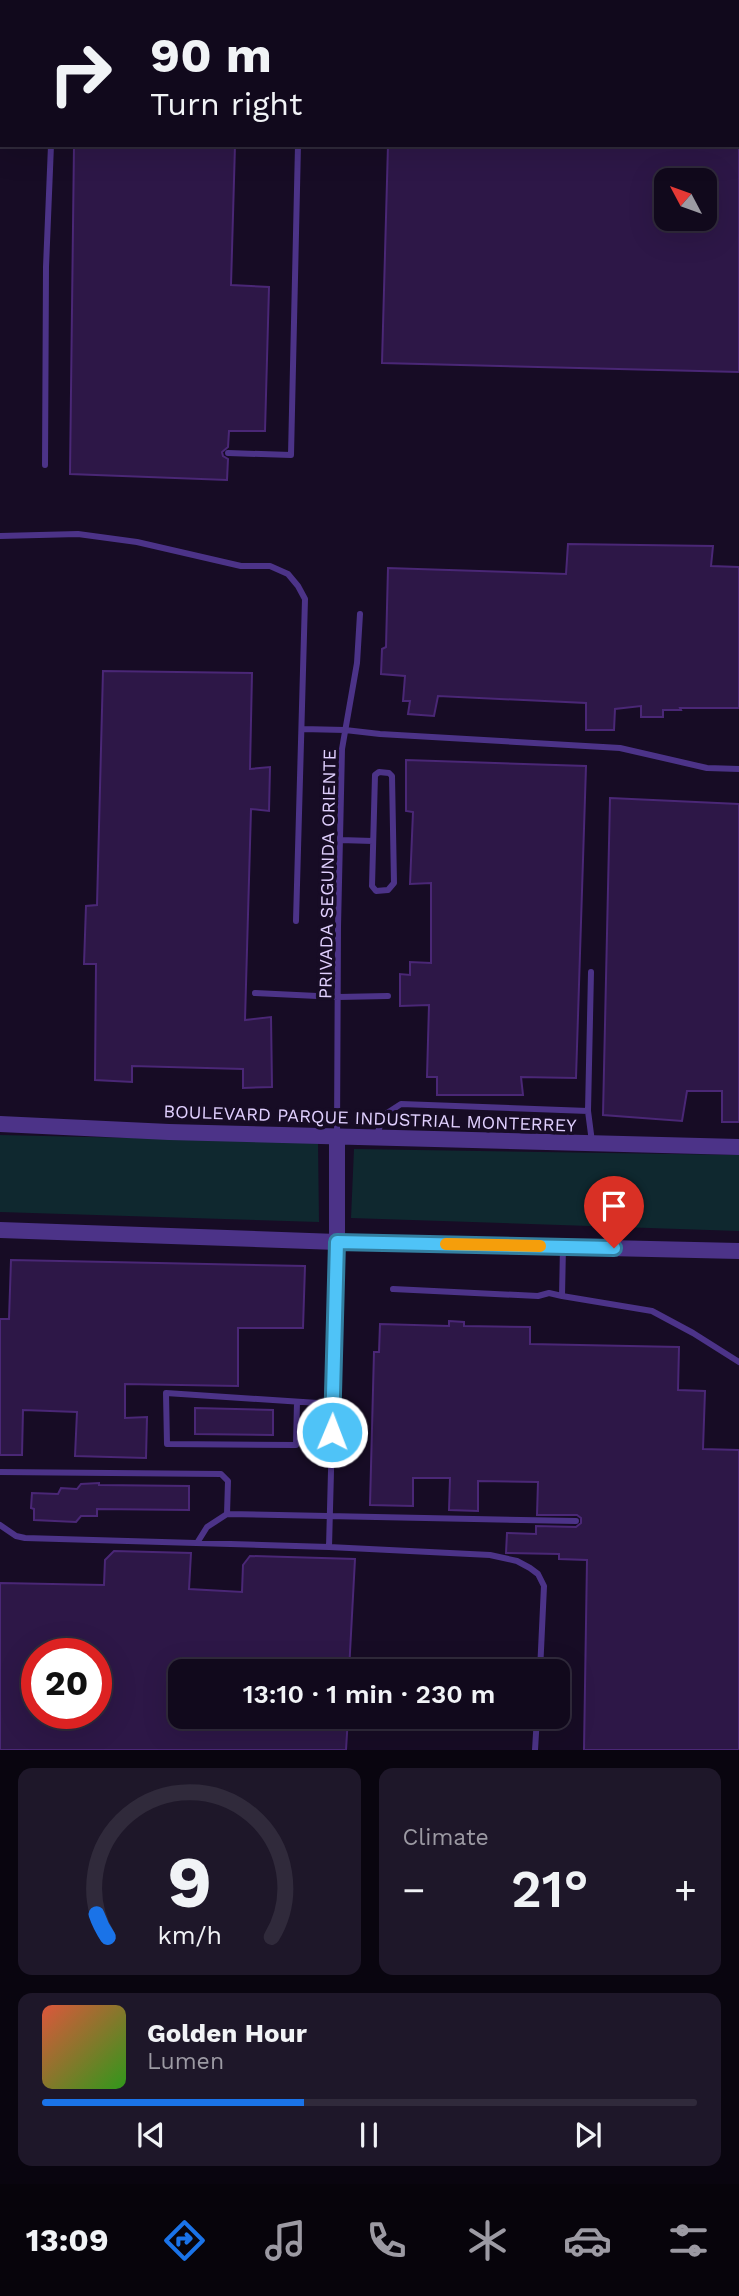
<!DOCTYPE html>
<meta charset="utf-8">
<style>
:root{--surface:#11091c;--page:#1e1729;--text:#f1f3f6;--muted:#9c9aa3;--line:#302a3b;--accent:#1a73e8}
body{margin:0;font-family:"Work Sans",sans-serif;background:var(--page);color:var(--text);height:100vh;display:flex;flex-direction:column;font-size:26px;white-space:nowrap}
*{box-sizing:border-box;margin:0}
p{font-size:23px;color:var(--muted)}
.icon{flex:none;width:38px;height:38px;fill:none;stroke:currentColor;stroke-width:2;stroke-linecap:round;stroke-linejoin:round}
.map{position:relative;height:1750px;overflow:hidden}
.panel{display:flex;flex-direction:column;gap:18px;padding:18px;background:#09050f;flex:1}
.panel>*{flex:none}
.top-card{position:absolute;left:0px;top:0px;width:740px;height:147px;box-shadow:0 7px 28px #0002,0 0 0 2px var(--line);background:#11091c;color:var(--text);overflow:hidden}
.needle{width:46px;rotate:311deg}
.fabs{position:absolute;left:654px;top:168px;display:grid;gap:14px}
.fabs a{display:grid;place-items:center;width:63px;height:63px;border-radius:14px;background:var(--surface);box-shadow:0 7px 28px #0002,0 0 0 2px var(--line);font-size:35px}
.speed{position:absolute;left:21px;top:1638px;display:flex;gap:14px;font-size:35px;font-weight:700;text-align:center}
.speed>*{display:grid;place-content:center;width:91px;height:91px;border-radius:50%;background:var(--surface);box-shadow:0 7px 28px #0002,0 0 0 2px var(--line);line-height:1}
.speed .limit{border:10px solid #d22;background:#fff;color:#111}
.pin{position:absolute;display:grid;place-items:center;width:60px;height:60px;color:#fff;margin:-72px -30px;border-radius:50% 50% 50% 0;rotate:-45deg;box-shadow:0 0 7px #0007}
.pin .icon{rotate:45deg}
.me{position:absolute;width:77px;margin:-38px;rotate:1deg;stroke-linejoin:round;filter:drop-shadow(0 0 5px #0008)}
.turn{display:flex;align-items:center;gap:24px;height:147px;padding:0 35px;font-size:32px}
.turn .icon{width:91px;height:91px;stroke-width:2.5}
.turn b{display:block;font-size:49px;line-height:60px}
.big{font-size:52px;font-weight:600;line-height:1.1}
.panel .widget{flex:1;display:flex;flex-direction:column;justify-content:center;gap:10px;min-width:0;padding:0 24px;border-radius:14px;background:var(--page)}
.panel .dial{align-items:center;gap:0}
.dial svg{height:182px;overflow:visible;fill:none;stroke:var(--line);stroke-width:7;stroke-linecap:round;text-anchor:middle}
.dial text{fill:var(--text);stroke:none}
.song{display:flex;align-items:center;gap:21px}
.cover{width:84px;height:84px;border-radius:10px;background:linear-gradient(135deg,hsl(10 70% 55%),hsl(110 70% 35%))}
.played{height:7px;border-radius:4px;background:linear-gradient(90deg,var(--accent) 40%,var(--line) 40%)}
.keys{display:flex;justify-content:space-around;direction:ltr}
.heat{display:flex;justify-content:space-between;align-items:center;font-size:38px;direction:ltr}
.panel .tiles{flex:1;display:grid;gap:18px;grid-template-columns:1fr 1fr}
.widget:last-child{grid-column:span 2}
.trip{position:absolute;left:168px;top:1659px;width:402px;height:70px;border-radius:14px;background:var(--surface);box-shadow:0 7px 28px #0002,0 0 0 2px var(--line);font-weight:600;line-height:70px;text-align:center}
.menu{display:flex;height:112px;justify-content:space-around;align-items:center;background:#07040b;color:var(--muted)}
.menu .icon{width:49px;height:49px}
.menu .active{color:var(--accent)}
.menu b{font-size:32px;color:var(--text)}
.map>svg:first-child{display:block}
.green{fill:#0f282f}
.building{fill:#2d1747;stroke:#4a2776;stroke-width:2;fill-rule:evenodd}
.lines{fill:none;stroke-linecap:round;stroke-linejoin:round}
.service{stroke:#4c3388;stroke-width:6}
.tertiary{stroke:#4c3388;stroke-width:16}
.route-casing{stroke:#337fa1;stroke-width:18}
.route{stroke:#4fc3f7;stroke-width:12}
.slow{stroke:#f59e0b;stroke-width:12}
.labels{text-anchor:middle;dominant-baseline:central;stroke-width:7;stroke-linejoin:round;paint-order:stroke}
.street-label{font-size:18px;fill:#e1d0ff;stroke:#170c25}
</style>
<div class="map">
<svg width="739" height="1750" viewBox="0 0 739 1750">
<rect width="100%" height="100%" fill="#170c25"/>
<path class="green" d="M0,1135L318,1142L319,1222L0,1212Z
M354,1149L739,1155V1231L351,1218Z"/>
<path class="building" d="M74,145H235L231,285L269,287L265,431H229L228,447L222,452L223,456L228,459L227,480L70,474Z
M388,145H739V372L382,363ZM667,180H705V219H667Z
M568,544L713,546L711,566L739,567V708H680L681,710H663V717H641V706L615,709L614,730H586V703L438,696L434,716L408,714L410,701H403L405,676L381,674L382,649L386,647L388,568L566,574Z
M103,671L252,673L250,769L270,767L269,811L251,809L245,1020L271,1017L272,1087L243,1088V1069L132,1066V1082L95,1080L96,964H84L86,906L97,905Z
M406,760L586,766L576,1078L521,1077L523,1095H437V1077H427L429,1005L400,1006V974L410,975V962L431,963V883L410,884L413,812L406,811Z
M610,798L739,804V1122H722V1091H687L682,1121L603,1115Z
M11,1260L305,1266L303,1328H238V1386L125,1384V1418L147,1417L146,1458L75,1456L77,1412L23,1410L22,1455H0V1319H9Z
M449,1321L464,1322V1326L530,1327V1344L679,1347L678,1390L705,1391L703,1449L739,1450V1750H584L587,1560L559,1559V1554L506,1553L507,1533L536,1534V1526L576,1527L581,1523V1518L577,1515H537L538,1482L478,1481V1511L449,1510L450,1478H413V1506L370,1505L374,1352H379L380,1324L449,1326Z
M195,1408L273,1410V1435L195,1434Z
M99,1483V1485L189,1486V1510L97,1509V1516H81L76,1522L34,1520V1509L31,1508L32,1493L58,1494L61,1488L77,1489L81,1484Z
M114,1551L191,1553L189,1589L242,1592L243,1565L250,1556L355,1559L349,1671H180V1717H348L346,1750H0V1583L104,1585L105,1560ZM37,1654H96V1713H37Z"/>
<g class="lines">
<path class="service" d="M57,2V0
M301,2V0
M0,87L2,90
M228,453L291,455L298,145
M45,465L46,267L51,145
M0,536L78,534L137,542L241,566H270L288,574L298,586L305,599L296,921
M302,729L345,730L380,734L620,748L707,768L739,769
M379,772L389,773L392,776L394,883L388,890L376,891L372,886L375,775Z
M340,840L373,841
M255,993L338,997L388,996
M588,1111L591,972
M337,1136L338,927L342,749L357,663L360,614
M376,1137L384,1115L401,1104L588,1111L592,1142
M393,1289L538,1296L549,1293L562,1296L563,1247
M562,1296L652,1311L693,1333L739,1362
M297,1402L296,1445L167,1444L166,1393L333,1404
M0,1472L221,1474L228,1481L227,1514
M0,1525L16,1536L25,1538L329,1547L490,1555L517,1561L530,1568L538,1574L544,1586L540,1671
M197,1543L207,1527L227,1514L576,1521
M329,1547L337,1244
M535,1750L537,1717"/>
<path class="tertiary" d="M0,1124L169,1132L739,1147
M0,1230L337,1242L739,1251
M337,1242V1137"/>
</g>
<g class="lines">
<defs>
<path id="route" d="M332,1432L337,1242L614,1248"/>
</defs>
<use href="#route" class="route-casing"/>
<use href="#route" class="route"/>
<path class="slow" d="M446,1244L540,1246"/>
</g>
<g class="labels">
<g class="street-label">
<text transform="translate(327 874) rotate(-89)">PRIVADA SEGUNDA ORIENTE</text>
<text transform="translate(370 1118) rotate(2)">BOULEVARD PARQUE INDUSTRIAL MONTERREY</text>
</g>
</g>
</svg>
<div class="fabs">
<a><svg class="needle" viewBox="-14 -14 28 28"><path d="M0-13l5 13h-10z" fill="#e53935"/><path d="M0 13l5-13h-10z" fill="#9c9aa3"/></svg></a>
</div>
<div class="speed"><div class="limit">20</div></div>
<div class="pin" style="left:614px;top:1248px;background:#d93025"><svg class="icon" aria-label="arrive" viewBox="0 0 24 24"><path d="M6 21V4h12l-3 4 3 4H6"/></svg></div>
<svg class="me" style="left:332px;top:1432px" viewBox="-20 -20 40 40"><circle r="17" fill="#4fc3f7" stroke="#fff" stroke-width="3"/><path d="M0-11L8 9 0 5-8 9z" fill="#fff"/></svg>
<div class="trip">13:10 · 1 min · 230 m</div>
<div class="top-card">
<div class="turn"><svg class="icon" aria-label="right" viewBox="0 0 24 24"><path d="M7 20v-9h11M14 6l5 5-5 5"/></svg><div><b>90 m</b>Turn right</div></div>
</div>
</div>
<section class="panel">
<div class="tiles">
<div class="widget dial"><svg viewBox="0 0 100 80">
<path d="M14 69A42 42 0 1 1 86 69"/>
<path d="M14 69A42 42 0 0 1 9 59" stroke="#1a73e8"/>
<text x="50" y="56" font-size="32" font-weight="700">9</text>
<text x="50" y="72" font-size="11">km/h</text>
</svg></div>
<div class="widget"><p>Climate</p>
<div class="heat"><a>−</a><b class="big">21°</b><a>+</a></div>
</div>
<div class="widget">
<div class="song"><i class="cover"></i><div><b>Golden Hour</b><p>Lumen</p></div></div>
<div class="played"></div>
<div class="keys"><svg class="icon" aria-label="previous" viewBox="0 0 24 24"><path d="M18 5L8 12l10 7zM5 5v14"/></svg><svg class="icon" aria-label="pause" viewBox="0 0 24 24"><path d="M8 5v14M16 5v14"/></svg><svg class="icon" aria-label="next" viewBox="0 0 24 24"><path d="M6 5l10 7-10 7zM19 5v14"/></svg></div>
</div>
</div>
</section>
<nav class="menu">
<b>13:09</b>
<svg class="icon active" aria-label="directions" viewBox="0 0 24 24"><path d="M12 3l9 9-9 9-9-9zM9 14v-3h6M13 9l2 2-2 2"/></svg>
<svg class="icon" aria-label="music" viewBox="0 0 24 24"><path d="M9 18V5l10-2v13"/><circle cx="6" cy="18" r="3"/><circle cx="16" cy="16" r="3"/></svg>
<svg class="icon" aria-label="phone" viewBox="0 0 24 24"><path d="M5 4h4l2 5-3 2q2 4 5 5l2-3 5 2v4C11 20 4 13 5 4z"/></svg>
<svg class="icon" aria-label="climate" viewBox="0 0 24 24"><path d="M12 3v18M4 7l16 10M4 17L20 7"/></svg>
<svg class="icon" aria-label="car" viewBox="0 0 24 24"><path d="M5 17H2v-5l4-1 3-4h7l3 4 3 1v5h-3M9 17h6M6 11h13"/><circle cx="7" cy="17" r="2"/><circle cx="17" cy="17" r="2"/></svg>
<svg class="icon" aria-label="filters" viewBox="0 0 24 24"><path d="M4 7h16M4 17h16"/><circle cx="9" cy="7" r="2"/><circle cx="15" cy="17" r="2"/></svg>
</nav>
